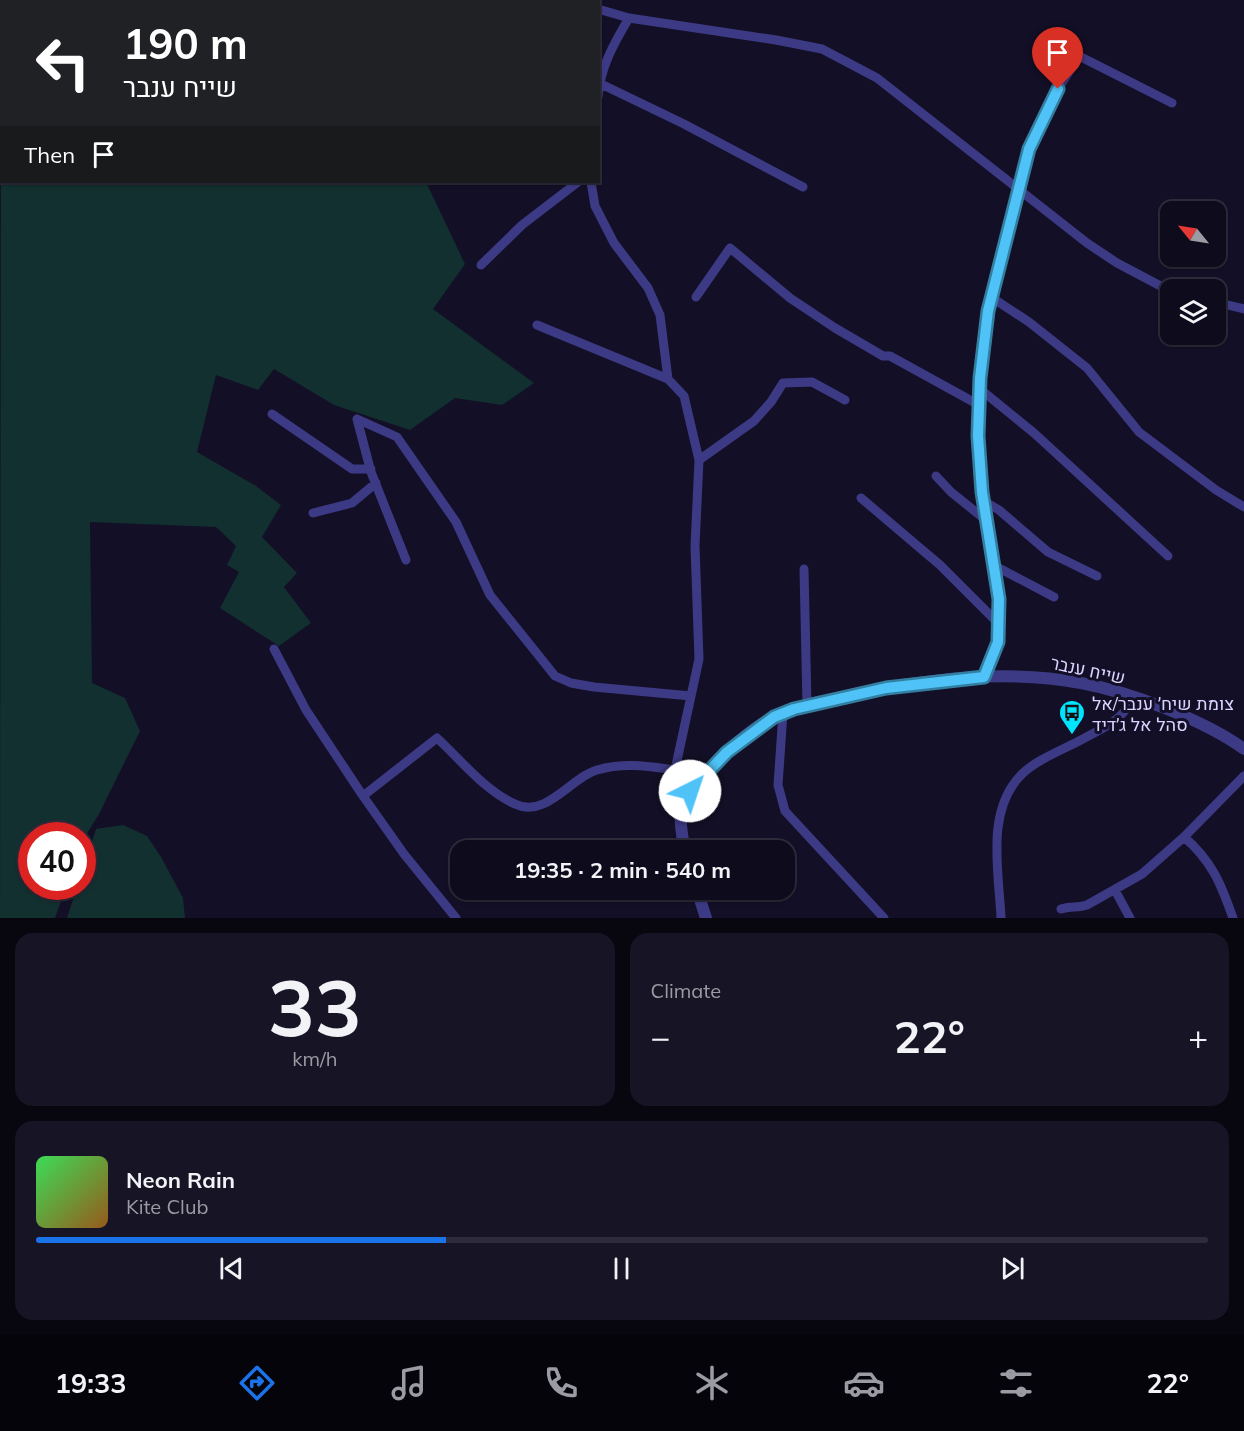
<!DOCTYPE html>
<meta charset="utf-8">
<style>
:root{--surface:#0e0b1c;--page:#171425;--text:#f1f3f6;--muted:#9b9ba3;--line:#2e2b3b;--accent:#1a73e8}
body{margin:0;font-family:Mulish,Heebo,sans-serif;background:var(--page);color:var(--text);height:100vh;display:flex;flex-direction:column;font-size:22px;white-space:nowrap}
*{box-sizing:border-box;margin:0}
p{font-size:20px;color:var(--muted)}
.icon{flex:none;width:33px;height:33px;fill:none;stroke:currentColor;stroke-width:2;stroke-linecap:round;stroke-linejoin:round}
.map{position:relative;height:918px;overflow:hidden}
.drawer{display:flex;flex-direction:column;gap:15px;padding:15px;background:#08060f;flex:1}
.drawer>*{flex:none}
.hud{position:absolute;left:0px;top:0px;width:600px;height:183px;box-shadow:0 2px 4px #0004,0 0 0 2px var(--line);background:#202124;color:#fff;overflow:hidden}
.needle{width:39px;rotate:300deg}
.controls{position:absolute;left:1160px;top:201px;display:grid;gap:12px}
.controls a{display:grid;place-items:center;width:66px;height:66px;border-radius:12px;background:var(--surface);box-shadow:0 2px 4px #0004,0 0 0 2px var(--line);font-size:30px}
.speed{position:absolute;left:18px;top:822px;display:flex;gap:12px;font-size:30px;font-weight:700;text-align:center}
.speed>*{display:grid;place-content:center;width:78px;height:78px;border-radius:50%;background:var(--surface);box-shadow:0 2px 4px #0004,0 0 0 2px var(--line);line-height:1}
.speed .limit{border:9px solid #d22;background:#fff;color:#111}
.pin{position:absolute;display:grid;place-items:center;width:51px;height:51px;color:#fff;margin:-62px -26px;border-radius:50% 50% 50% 0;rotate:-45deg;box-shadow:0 0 6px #0007}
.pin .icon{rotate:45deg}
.me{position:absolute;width:66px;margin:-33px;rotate:41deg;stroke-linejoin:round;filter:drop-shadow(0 0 4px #0008)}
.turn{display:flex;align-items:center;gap:21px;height:126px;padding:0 24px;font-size:27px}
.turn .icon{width:78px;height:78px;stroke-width:2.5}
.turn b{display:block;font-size:42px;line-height:51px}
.then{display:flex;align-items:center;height:57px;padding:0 24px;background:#0003;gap:12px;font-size:22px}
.big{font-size:45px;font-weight:700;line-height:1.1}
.drawer .card{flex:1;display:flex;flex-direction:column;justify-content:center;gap:9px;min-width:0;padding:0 21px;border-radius:18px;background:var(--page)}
.drawer .dial{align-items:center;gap:0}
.dial b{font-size:78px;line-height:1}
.song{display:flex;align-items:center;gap:18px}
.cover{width:72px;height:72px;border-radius:9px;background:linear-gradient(135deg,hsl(130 70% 55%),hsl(30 70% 35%))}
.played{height:6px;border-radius:3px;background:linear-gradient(90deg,var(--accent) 35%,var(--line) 35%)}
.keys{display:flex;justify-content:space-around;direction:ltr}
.heat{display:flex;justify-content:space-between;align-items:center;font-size:33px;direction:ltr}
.drawer .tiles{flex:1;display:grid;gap:15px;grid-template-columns:1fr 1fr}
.card:last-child{grid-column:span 2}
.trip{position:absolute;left:450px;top:840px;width:345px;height:60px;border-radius:18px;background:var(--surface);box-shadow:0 2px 4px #0004,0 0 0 2px var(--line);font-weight:700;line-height:60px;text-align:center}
.dock{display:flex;height:96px;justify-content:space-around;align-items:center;background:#06040b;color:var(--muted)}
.dock .icon{width:42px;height:42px}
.dock .current{color:var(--accent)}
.dock b{font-size:27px;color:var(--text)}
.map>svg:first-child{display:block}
.green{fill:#12302f}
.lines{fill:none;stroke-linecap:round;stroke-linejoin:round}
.minor{stroke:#3d3a85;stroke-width:9}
.tertiary{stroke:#3d3a85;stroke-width:12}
.secondary{stroke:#6f6bff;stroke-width:14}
.route-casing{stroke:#337fa1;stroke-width:15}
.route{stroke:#4fc3f7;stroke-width:10}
.labels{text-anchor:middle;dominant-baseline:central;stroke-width:6;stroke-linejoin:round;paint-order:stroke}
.street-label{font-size:18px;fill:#d9d4ff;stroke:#130f26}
.poi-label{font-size:18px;fill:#d9d4ff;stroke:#130f26;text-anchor:start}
</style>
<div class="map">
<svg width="1244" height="918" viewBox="0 0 1244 918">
<rect width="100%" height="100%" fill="#130f26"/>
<path class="green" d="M1,26L2,182H426L465,264L433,309L534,383L502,405L455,398L410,430L334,405L274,369L258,390L216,375L197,452L256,486L281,505L262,537L297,573L284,587L311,623L279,646L220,608L239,572L227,565L236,546L216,527L90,522L92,683L125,698L140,731L99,814L83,840L82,836H32V886L66,887L55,918H0Z
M123,825L147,836L161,857L183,898L185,918H67L77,887L82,886L83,870L96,829Z"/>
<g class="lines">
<path class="minor" d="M569,0L574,2
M117,2L119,0
M598,9L629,18L776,40L822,49L877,78L1087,243L1117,263L1170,291
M599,83L684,124L803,187
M0,86L2,84
M598,97C600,68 614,43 629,18
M591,182L595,206L614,243L648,288L660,315L668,379
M481,265L522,225L578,182
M696,297L730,248L790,298L835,328L883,356H890L979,405
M991,297L1029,322L1087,368L1139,432L1216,490L1244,507
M1215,302L1244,309
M537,325L668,379L684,396L699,460L695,546L699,659L675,770L672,795L682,806
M980,389L1034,433L1168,556
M272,414L352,469H371
M357,419L397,437L456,522L490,595L555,676L571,683L594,687L691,696
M357,419L371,472L406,560
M699,460L754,421L771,402L783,383L812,382L845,400
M936,476L951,492L987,521
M861,498L940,565L998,623
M984,501L999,510L1048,552L1097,576
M313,513L352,503L376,483
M995,566L1054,597
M804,569L807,705
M274,649L306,710L363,796L404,854L456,918
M984,677L998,642L999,599L982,492L978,436L980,378L988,311L1029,149L1058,89L1079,56L1172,103
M783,713L778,785L785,811L884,918
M363,796L437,738C461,760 485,791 515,804C546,819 570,778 597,770C624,762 647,766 675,770
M1115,890L1130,918
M1061,909C1070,906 1078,908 1087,905L1142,874L1184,837
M1001,918C999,872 985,810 1022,774C1036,760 1064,749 1081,740C1106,726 1119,723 1134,698
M1233,918C1221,884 1212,861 1184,837L1244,776"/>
<path class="tertiary" d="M685,850C675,805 682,795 715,763C733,746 754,726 776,716C799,705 826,700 851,695C925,679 1005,669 1081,683C1130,692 1204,720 1244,749
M697,890L706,918"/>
<path class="secondary" d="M8,2L10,0"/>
</g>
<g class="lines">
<defs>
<path id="route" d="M690,791L727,752L774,717L794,709L886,688L984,677L998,642L999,599L982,492L978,436L980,378L988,311L1029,149L1058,89"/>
</defs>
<use href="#route" class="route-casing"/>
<use href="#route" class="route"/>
</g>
<defs>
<symbol id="bus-pin" viewBox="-11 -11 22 30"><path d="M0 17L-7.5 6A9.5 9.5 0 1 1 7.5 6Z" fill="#00e5ff" stroke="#130f26"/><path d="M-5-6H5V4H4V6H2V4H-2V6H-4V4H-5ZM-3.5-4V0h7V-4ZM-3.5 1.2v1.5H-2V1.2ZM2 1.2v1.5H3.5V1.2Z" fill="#111"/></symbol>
</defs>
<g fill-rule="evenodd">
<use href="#bus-pin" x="1057" y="698" width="30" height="40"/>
</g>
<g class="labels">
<g class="street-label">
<text transform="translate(1088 670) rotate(12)">שייח ענבר</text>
</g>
<g class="poi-label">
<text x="1092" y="703">צומת שיח׳ ענבר/אל<tspan x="1092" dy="21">סהל אל ג׳דיד</tspan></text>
</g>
</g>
</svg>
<div class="controls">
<a><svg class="needle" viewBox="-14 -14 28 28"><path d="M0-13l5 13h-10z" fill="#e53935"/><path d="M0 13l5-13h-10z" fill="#9b9ba3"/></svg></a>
<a><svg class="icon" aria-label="layers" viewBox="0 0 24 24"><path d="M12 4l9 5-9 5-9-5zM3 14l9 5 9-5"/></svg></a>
</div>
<div class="speed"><div class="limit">40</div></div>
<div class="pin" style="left:1058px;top:89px;background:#d93025"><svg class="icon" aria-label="arrive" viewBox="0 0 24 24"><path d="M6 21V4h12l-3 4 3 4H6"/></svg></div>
<svg class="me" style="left:690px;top:791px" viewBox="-20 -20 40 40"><circle r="19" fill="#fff"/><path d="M0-13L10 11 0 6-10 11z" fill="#4fc3f7"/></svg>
<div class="trip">19:35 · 2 min · 540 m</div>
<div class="hud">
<div class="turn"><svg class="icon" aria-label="left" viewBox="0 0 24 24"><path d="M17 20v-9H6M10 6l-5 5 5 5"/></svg><div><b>190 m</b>שייח ענבר</div></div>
<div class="then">Then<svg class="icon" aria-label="arrive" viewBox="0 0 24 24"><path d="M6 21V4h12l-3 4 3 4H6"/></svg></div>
</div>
</div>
<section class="drawer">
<div class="tiles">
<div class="card dial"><b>33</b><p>km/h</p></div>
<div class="card"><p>Climate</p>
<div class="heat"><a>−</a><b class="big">22°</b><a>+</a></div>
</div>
<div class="card">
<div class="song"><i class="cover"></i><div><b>Neon Rain</b><p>Kite Club</p></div></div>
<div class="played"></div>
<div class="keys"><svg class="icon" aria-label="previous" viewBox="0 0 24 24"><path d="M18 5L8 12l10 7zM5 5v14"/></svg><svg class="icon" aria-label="pause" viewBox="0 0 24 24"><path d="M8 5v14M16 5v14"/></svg><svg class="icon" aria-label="next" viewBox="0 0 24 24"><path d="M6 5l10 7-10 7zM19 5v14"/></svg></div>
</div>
</div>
</section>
<nav class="dock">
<b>19:33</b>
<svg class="icon current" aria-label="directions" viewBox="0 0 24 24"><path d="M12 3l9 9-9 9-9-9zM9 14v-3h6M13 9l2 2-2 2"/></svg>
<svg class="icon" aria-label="music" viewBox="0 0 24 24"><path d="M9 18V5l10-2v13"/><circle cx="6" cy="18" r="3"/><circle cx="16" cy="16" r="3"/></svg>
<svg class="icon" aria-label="phone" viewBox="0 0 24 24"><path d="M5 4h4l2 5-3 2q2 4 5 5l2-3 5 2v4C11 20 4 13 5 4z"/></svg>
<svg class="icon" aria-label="climate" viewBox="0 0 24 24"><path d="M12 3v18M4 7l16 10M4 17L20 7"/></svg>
<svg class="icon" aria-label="car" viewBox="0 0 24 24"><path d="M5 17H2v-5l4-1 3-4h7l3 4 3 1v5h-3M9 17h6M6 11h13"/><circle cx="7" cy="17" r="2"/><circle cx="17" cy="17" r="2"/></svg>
<svg class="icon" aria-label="filters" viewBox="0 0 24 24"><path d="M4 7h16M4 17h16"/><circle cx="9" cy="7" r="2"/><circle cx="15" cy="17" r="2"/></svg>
<b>22°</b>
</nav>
